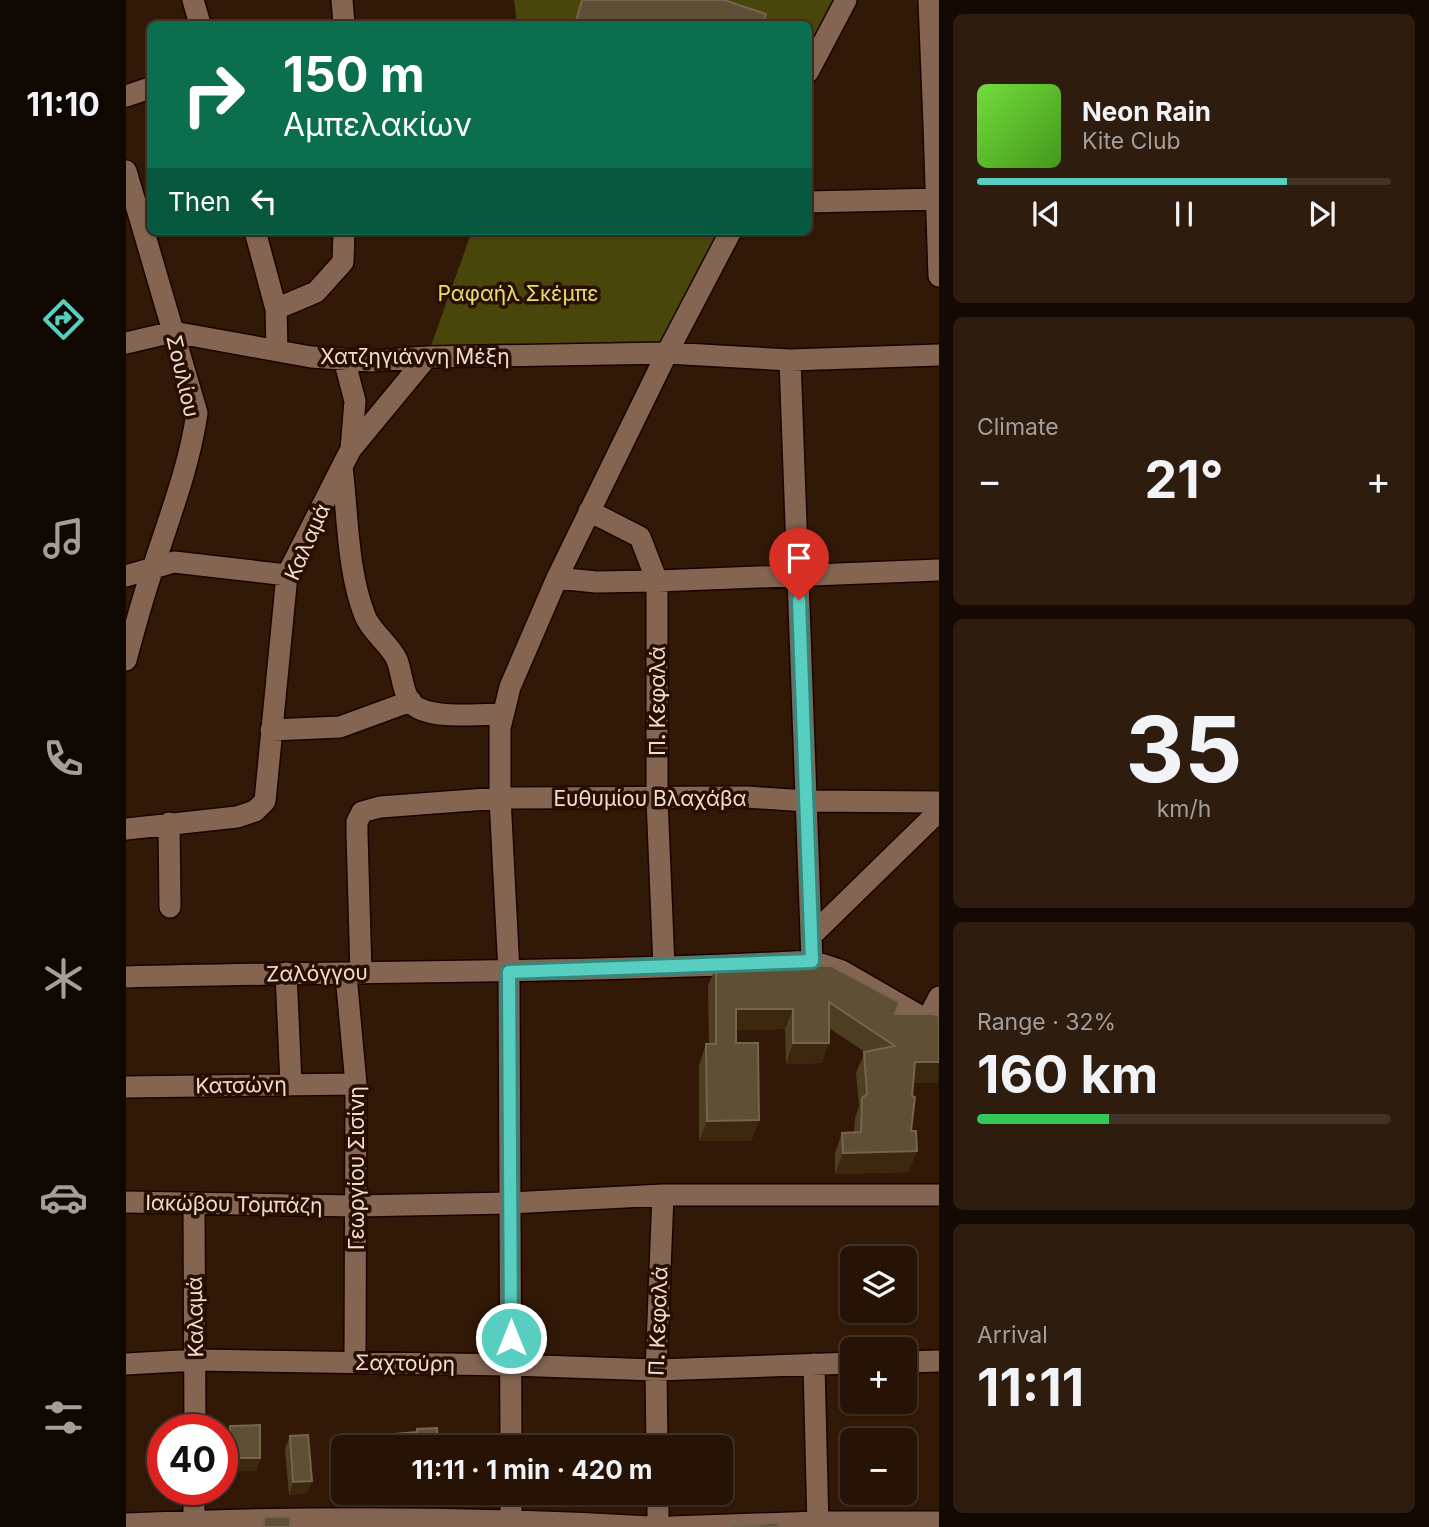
<!DOCTYPE html>
<meta charset="utf-8">
<style>
:root{--surface:#261305;--page:#2e1c0f;--text:#f1f3f6;--muted:#a49e9a;--line:#423227;--accent:#58cec1}
body{margin:0;font-family:Inter,sans-serif;background:var(--page);color:var(--text);height:100vh;display:flex;flex-direction:column;font-size:26px;white-space:nowrap}
*{box-sizing:border-box;margin:0}
p{font-size:23px;color:var(--muted)}
.icon{flex:none;width:38px;height:38px;fill:none;stroke:currentColor;stroke-width:2;stroke-linecap:round;stroke-linejoin:round}
.map{position:relative;flex:1;overflow:hidden}
.sheet{display:flex;flex-direction:column;gap:14px;padding:14px;background:#150a03;width:490px}
.sheet>*{flex:none}
.hud{position:absolute;left:21px;top:21px;width:665px;height:214px;border-radius:10px;box-shadow:0 2px 5px #0004,0 0 0 2px var(--line);background:#0b6e4f;color:#fff;overflow:hidden}
.buttons{position:absolute;left:714px;top:1246px;display:grid;gap:14px}
.buttons a{display:grid;place-items:center;width:77px;height:77px;border-radius:10px;background:var(--surface);box-shadow:0 2px 5px #0004,0 0 0 2px var(--line);font-size:35px}
.speed{position:absolute;left:21px;top:1414px;display:flex;gap:14px;font-size:35px;font-weight:700;text-align:center}
.speed>*{display:grid;place-content:center;width:91px;height:91px;border-radius:50%;background:var(--surface);box-shadow:0 2px 5px #0004,0 0 0 2px var(--line);line-height:1}
.speed .limit{border:10px solid #d22;background:#fff;color:#111}
.pin{position:absolute;display:grid;place-items:center;width:60px;height:60px;color:#fff;margin:-72px -30px;border-radius:50% 50% 50% 0;rotate:-45deg;box-shadow:0 0 7px #0007}
.pin .icon{rotate:45deg}
.me{position:absolute;width:77px;margin:-38px;rotate:0deg;stroke-linejoin:round;filter:drop-shadow(0 0 5px #0008)}
.turn{display:flex;align-items:center;gap:24px;height:147px;padding:0 21px;font-size:32px}
.turn .icon{width:91px;height:91px;stroke-width:2.5}
.turn b{display:block;font-size:49px;line-height:60px}
.then{display:flex;align-items:center;height:66px;padding:0 21px;background:#0003;gap:14px;font-size:26px}
.big{font-size:52px;font-weight:700;line-height:1.1}
.sheet .tile{flex:1;display:flex;flex-direction:column;justify-content:center;gap:10px;min-width:0;padding:0 24px;border-radius:10px;background:var(--page)}
.sheet .dial{align-items:center;gap:0}
.dial b{font-size:91px;line-height:1}
.song{display:flex;align-items:center;gap:21px}
.cover{width:84px;height:84px;border-radius:10px;background:linear-gradient(135deg,hsl(100 70% 55%),hsl(100 70% 35%))}
.played{height:7px;border-radius:4px;background:linear-gradient(90deg,var(--accent) 75%,var(--line) 75%)}
.keys{display:flex;justify-content:space-around;direction:ltr}
.heat{display:flex;justify-content:space-between;align-items:center;font-size:38px;direction:ltr}
.charge{height:10px;border-radius:5px;background:linear-gradient(90deg,#34c759 32%,var(--line) 0)}
.trip{position:absolute;left:205px;top:1435px;width:402px;height:70px;border-radius:10px;background:var(--surface);box-shadow:0 2px 5px #0004,0 0 0 2px var(--line);font-weight:700;line-height:70px;text-align:center}
main{display:flex;flex:1;min-height:0}
.dock{display:flex;flex-direction:column;width:126px;justify-content:space-around;align-items:center;background:#0f0802;color:var(--muted)}
.dock .icon{width:49px;height:49px}
.dock .current{color:var(--accent)}
.dock b{font-size:32px;color:var(--text)}
.map>svg:first-child{display:block}
.green{fill:#49460b}
.lines{fill:none;stroke-linecap:round;stroke-linejoin:round}
.minor-casing{stroke:#190300;stroke-width:24}
.minor{stroke:#846552;stroke-width:21}
.wall{fill:#4e3e22}
.shaded-wall{fill:#3c280f}
.building{fill:#5f4f35;stroke:#76654e;stroke-width:2}
.route-casing{stroke:#39867d;stroke-width:18}
.route{stroke:#58cec1;stroke-width:12}
.labels{text-anchor:middle;dominant-baseline:central;stroke-width:7;stroke-linejoin:round;paint-order:stroke}
.park-label{font-size:21px;fill:#e6e06a;stroke:#280f01}
.street-label{font-size:21px;fill:#efddd2;stroke:#280f01}
</style>
<main>
<nav class="dock">
<b>11:10</b>
<svg class="icon current" aria-label="directions" viewBox="0 0 24 24"><path d="M12 3l9 9-9 9-9-9zM9 14v-3h6M13 9l2 2-2 2"/></svg>
<svg class="icon" aria-label="music" viewBox="0 0 24 24"><path d="M9 18V5l10-2v13"/><circle cx="6" cy="18" r="3"/><circle cx="16" cy="16" r="3"/></svg>
<svg class="icon" aria-label="phone" viewBox="0 0 24 24"><path d="M5 4h4l2 5-3 2q2 4 5 5l2-3 5 2v4C11 20 4 13 5 4z"/></svg>
<svg class="icon" aria-label="climate" viewBox="0 0 24 24"><path d="M12 3v18M4 7l16 10M4 17L20 7"/></svg>
<svg class="icon" aria-label="car" viewBox="0 0 24 24"><path d="M5 17H2v-5l4-1 3-4h7l3 4 3 1v5h-3M9 17h6M6 11h13"/><circle cx="7" cy="17" r="2"/><circle cx="17" cy="17" r="2"/></svg>
<svg class="icon" aria-label="filters" viewBox="0 0 24 24"><path d="M4 7h16M4 17h16"/><circle cx="9" cy="7" r="2"/><circle cx="15" cy="17" r="2"/></svg>
</nav>
<div class="map">
<svg width="813" height="1527" viewBox="0 0 813 1527">
<rect width="100%" height="100%" fill="#321907"/>
<path class="green" d="M388,0H720L683,72L682,24H391Z
M346,231H605L541,353L301,357Z"/>
<g class="lines">
<defs>
<path id="minor" d="M67,0L74,24
M216,0L218,24
M803,0L808,124
M682,72L720,0
M0,96L24,88
M813,124H808L813,276
M0,171L71,413C63,468 43,518 26,571C16,600 8,630 0,660
M682,202L813,199
M129,231L150,309L151,350
M150,309L190,292L217,262L218,231
M0,343L47,332L185,357L245,361L301,357L541,353L664,360L813,355
M218,359L229,401L225,449
M664,360L686,961
M216,467C222,516 221,570 239,616C246,633 264,644 271,660C277,675 276,700 292,708C313,719 354,714 377,714
M463,511L514,537L531,581V799L538,967
M0,576L48,562L161,575
M431,578L470,582L531,581L813,570
M145,730L214,727L285,701
M43,823L44,907
M0,829L111,817L129,811L139,801L161,575L225,449L301,357
M685,936L813,811
M160,973L165,1084
M235,973L231,834V822L236,812L254,807L374,798L621,797L680,801L813,802
M220,975L230,1084L229,1362
M0,977C229,971 457,973 686,961L716,971L813,1027
M801,1020L813,997
M0,1087L230,1084
M0,1202L230,1206L384,1203L537,1195H813
M68,1204L69,1430
M779,1362L813,1361
M0,1364L70,1360L385,1365L530,1370L726,1363
M688,1364L692,1527
M385,1447L383,972L374,798V728L384,687L431,578L541,353L605,231
M531,1447L530,1370L537,1195
M385,1493V1527
M532,1493V1527
M0,1524C174,1516 350,1517 524,1527
M68,1527V1489
M545,1527L692,1522H813"/>
</defs>
<use href="#minor" class="minor-casing"/>
<use href="#minor" class="minor"/>
</g>
<path class="wall" d="M455,0H598L636,24H447Z
M590,966L769,1014L811,1083H787L783,1172L709,1174V1153L716,1133L728,1132L729,1118L733,1106L730,1073L739,1052L703,1028L696,1063L660,1064L659,1029L610,1030V1043L633,1120L625,1141H573V1065L580,1044H583L582,986Z
M104,1426L134,1458L130,1471H100V1438Z
M291,1429L312,1447H253L257,1435L290,1433Z
M164,1436L186,1481L181,1493L163,1495L159,1449Z"/>
<path class="shaded-wall" d="M610,1009H667L659,1029L602,1030Z
M667,1043H703L696,1063L660,1064Z
M789,1062H813V1078L811,1083H781Z
M633,1120L625,1141H573L581,1121Z
M791,1151L783,1172L709,1174L717,1153Z
M104,1458H134L130,1471H100Z
M600,1478L595,1491V1479Z
M186,1481L181,1493L163,1495L167,1482Z
M291,1493H310V1495L290,1496Z"/>
<path class="building" d="M456,0H598L640,14L636,24H449Z
M590,966H705L773,1002L769,1014H807L813,1016V1062H789L786,1096L789,1097L785,1131H790L791,1151L717,1153L716,1133L735,1132L736,1098L741,1094L738,1052L769,1046L703,1002V1043H667V1009H610V1043H632L633,1120L581,1121L580,1044H590Z
M134,1425V1458H104V1426Z
M311,1428L312,1447H258L257,1435L291,1432V1429Z
M182,1435L186,1481L167,1482L164,1436Z
M595,1455H599L600,1478L595,1479Z
M138,1517H164V1527H138Z
M652,1523V1527H605Z"/>
<g class="lines">
<defs>
<path id="route" d="M385,1338L383,972L686,961L673,600"/>
</defs>
<use href="#route" class="route-casing"/>
<use href="#route" class="route"/>
</g>
<g class="labels">
<g class="park-label">
<text x="392" y="293">Ραφαήλ Σκέμπε</text>
</g>
<g class="street-label">
<text x="289" y="356">Χατζηγιάννη Μέξη</text>
<text transform="translate(57 376) rotate(77)">Σουλίου</text>
<text transform="translate(181 542) rotate(-66)">Καλαμά</text>
<text transform="translate(531 701) rotate(-90)">Π. Κεφαλά</text>
<text x="524" y="798">Ευθυμίου Βλαχάβα</text>
<text transform="translate(191 973) rotate(-1)">Ζαλόγγου</text>
<text transform="translate(115 1085) rotate(-1)">Κατσώνη</text>
<text transform="translate(230 1168) rotate(-90)">Γεωργίου Σισίνη</text>
<text transform="translate(108 1204) rotate(1)">Ιακώβου Τομπάζη</text>
<text transform="translate(69 1317) rotate(-91)">Καλαμά</text>
<text transform="translate(532 1321) rotate(-88)">Π. Κεφαλά</text>
<text transform="translate(279 1363) rotate(1)">Σαχτούρη</text>
</g>
</g>
</svg>
<div class="buttons">
<a><svg class="icon" aria-label="layers" viewBox="0 0 24 24"><path d="M12 4l9 5-9 5-9-5zM3 14l9 5 9-5"/></svg></a>
<a>+</a>
<a>−</a>
</div>
<div class="speed"><div class="limit">40</div></div>
<div class="pin" style="left:673px;top:600px;background:#d93025"><svg class="icon" aria-label="arrive" viewBox="0 0 24 24"><path d="M6 21V4h12l-3 4 3 4H6"/></svg></div>
<svg class="me" style="left:385px;top:1338px" viewBox="-20 -20 40 40"><circle r="17" fill="#58cec1" stroke="#fff" stroke-width="3"/><path d="M0-11L8 9 0 5-8 9z" fill="#fff"/></svg>
<div class="trip">11:11 · 1 min · 420 m</div>
<div class="hud">
<div class="turn"><svg class="icon" aria-label="right" viewBox="0 0 24 24"><path d="M7 20v-9h11M14 6l5 5-5 5"/></svg><div><b>150 m</b>Αμπελακίων</div></div>
<div class="then">Then<svg class="icon" aria-label="left" viewBox="0 0 24 24"><path d="M17 20v-9H6M10 6l-5 5 5 5"/></svg></div>
</div>
</div>
<section class="sheet">
<div class="tile">
<div class="song"><i class="cover"></i><div><b>Neon Rain</b><p>Kite Club</p></div></div>
<div class="played"></div>
<div class="keys"><svg class="icon" aria-label="previous" viewBox="0 0 24 24"><path d="M18 5L8 12l10 7zM5 5v14"/></svg><svg class="icon" aria-label="pause" viewBox="0 0 24 24"><path d="M8 5v14M16 5v14"/></svg><svg class="icon" aria-label="next" viewBox="0 0 24 24"><path d="M6 5l10 7-10 7zM19 5v14"/></svg></div>
</div>
<div class="tile"><p>Climate</p>
<div class="heat"><a>−</a><b class="big">21°</b><a>+</a></div>
</div>
<div class="tile dial"><b>35</b><p>km/h</p></div>
<div class="tile"><p>Range · 32%</p><b class="big">160 km</b><div class="charge"></div></div>
<div class="tile"><p>Arrival</p><b class="big">11:11</b></div>
</section>
</main>
